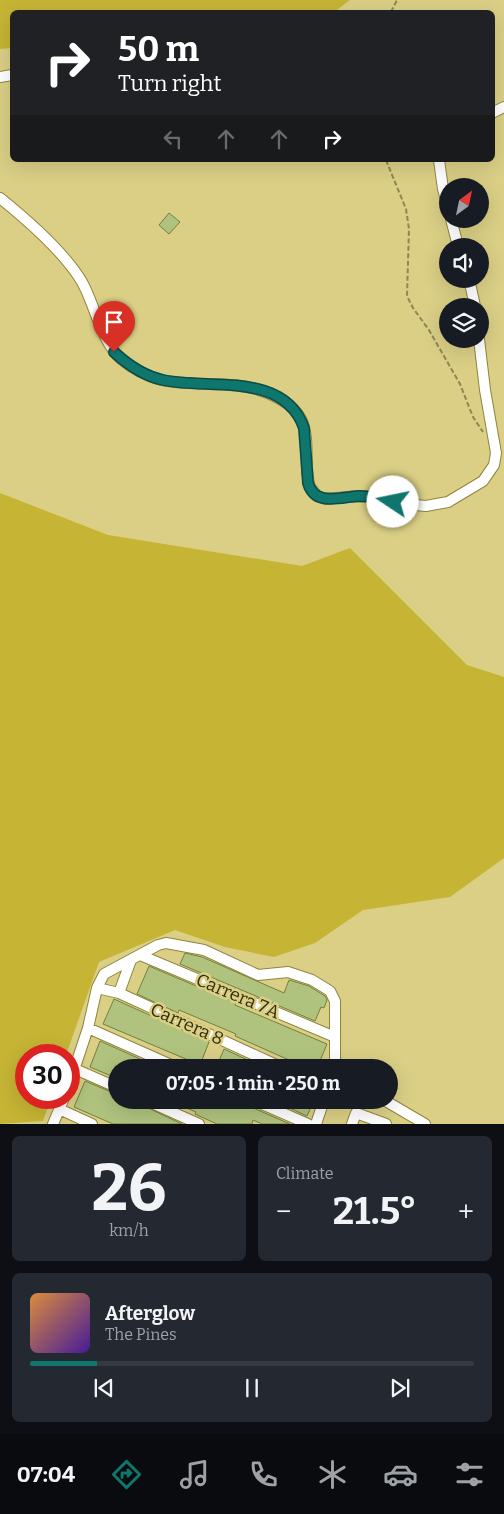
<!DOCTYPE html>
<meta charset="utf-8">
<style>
:root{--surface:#171b24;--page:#242831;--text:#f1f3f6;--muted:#9ea1a6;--line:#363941;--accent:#0f766e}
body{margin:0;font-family:Bitter,serif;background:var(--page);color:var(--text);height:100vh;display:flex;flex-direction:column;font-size:19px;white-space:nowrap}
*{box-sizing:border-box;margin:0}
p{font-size:16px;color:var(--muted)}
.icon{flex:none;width:28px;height:28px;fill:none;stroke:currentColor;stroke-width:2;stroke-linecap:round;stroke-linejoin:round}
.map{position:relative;height:1124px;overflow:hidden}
.drawer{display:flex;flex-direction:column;gap:12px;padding:12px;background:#0d0f14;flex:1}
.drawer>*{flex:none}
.top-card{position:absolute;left:10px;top:10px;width:485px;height:152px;border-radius:8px;box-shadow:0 5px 20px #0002;background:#202124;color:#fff;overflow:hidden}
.needle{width:32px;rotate:33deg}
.fabs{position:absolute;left:439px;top:178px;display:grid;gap:10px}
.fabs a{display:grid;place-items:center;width:50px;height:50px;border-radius:50%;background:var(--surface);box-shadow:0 5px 20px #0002;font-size:25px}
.speed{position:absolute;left:15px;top:1044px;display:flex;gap:10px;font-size:25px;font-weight:700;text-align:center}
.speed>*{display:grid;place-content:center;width:65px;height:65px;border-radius:50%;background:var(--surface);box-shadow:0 5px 20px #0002;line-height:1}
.speed .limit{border:8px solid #d22;background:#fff;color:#111}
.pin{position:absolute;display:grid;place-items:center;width:42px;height:42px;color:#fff;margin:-51px -21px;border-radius:50% 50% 50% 0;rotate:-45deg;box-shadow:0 0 5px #0007}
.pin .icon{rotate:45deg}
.me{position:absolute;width:55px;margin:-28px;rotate:281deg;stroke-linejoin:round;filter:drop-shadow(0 0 4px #0008)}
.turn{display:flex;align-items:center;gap:18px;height:105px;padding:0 25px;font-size:22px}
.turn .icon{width:65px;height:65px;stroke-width:2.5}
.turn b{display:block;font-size:35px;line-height:42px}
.lanes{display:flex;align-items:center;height:48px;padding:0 25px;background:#0003;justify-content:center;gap:25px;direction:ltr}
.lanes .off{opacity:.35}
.big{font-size:38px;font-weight:700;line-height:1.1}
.drawer .card{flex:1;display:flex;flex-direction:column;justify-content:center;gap:8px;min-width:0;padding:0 18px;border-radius:8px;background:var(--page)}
.drawer .dial{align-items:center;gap:0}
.dial b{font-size:65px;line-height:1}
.song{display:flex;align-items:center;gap:15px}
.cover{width:60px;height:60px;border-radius:8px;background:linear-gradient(135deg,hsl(30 70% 55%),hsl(260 70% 35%))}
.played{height:5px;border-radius:2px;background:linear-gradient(90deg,var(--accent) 15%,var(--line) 15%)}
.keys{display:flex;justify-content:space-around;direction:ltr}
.heat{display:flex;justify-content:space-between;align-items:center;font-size:28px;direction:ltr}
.drawer .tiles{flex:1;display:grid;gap:12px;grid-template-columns:1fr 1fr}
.card:last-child{grid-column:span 2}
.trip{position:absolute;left:108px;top:1059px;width:290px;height:50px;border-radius:25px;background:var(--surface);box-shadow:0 5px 20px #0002;font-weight:700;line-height:50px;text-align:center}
.tab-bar{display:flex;height:80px;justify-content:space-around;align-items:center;background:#090b0e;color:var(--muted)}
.tab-bar .icon{width:35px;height:35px}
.tab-bar .active{color:var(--accent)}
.tab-bar b{font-size:22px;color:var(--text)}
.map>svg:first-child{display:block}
.green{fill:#c6b434}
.building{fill:#b0c37e;stroke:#71813e}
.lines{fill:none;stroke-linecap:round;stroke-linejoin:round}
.minor-casing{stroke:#90853d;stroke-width:12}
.path{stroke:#8f8750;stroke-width:2;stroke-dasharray:5 2.5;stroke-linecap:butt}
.minor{stroke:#fff;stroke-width:10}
.route-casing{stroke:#0a4d48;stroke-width:12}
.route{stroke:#0f766e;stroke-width:9}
.labels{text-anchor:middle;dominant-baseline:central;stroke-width:5;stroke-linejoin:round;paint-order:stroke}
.street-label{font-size:18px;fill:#322d0f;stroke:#dacf85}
</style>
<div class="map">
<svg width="504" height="1124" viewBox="0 0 504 1124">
<rect width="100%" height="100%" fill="#dacf85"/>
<path class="green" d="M0,0H350L334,12H12V48L0,49Z
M0,493L108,535L302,566L350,548L467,665L504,677V858L450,897L363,910L315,943L274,957L225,947L175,930L99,962L66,1055H26V1098H51L43,1121L0,1124Z"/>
<path class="building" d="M169,213L180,222L169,234L159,225Z
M185,953L202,957L284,993L289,980L309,986L325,996L327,1000L324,1008L321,1007L315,1021L180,964Z
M149,966L236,1003L235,1005L327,1044L317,1068H307L235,1036L236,1034L179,1010L178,1013L137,994Z
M114,999L209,1042L200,1065L103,1024Z
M100,1041L160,1068H116V1078L90,1067Z
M224,1049L265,1068H216Z
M85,1081L116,1094V1100H131L182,1124H113L74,1107Z
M167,1100H235L290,1124H262L253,1120L252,1124H217L195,1114L196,1112Z
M272,1100H314L307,1116Z"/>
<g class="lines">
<defs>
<path id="minor" d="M0,77L12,75
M492,113L504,107
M439,160L443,189L448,207
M0,198C26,219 65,253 82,282C95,305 101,341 121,359C133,369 147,376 161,380C203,389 239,376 280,399C289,404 296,410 301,419C311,440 303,466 310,487L317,496L326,499L358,496L382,498L404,504L426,506L448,502L483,481L494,465L496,453L485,390L479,339
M451,219L458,246
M469,279L475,306
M140,955L335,1037
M97,988L119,993L283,1068
M119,993L131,960
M88,1028L178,1068
M75,1069L116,1087
M69,1085L88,1028L97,988L104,974L158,945L166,943L204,950L258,975L288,972L312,980L330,991L335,1001V1068
M145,1100L199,1124
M253,1100L308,1124
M384,1100L425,1124
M59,1109L92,1124
M53,1124L64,1098
M316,1124L324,1100
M352,1124L356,1113L386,1124"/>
</defs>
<use href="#minor" class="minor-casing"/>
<path class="path" d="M391,12L397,0
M386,160L406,209L409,229L407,296L413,308L429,330L460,384L473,417L483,432"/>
<use href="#minor" class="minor"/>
</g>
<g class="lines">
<defs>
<path id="route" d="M114,352C128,365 144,376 163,380C209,390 284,371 304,428L308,483C315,507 340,497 359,496C370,496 382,498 393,502"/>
</defs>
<use href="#route" class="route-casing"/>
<use href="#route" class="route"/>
</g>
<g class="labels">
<g class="street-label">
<text transform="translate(238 996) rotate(23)">Carrera 7A</text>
<text transform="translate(187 1024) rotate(24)">Carrera 8</text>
</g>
</g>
</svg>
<div class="fabs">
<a><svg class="needle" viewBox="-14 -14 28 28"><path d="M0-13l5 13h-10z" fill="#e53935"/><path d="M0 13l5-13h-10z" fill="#9ea1a6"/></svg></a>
<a><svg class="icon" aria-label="sound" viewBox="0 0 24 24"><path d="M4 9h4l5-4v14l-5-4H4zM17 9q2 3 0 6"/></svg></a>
<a><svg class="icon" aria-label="layers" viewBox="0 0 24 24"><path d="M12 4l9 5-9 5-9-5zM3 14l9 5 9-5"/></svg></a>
</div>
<div class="speed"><div class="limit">30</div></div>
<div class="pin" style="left:114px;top:352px;background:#d93025"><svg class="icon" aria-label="arrive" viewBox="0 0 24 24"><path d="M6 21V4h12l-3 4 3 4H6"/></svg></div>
<svg class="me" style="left:393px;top:502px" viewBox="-20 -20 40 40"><circle r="19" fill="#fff"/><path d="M0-13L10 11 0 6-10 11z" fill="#0f766e"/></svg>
<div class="trip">07:05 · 1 min · 250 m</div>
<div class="top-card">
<div class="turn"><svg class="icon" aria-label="right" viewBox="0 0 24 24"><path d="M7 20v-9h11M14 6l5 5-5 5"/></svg><div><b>50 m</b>Turn right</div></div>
<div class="lanes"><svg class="icon off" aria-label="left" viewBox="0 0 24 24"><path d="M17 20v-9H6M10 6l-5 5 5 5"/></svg><svg class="icon off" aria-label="ahead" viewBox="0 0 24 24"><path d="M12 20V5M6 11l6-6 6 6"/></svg><svg class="icon off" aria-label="ahead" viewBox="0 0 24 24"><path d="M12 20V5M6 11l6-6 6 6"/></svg><svg class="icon" aria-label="right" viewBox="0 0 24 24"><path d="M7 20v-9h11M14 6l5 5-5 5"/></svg></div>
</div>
</div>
<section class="drawer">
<div class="tiles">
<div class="card dial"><b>26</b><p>km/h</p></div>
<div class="card"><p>Climate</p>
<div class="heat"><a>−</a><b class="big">21.5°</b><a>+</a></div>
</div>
<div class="card">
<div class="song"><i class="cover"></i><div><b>Afterglow</b><p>The Pines</p></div></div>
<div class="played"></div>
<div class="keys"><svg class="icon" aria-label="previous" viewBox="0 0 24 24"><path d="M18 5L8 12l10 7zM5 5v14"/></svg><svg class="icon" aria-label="pause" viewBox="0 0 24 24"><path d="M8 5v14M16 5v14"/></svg><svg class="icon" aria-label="next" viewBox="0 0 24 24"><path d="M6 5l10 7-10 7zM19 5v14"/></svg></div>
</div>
</div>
</section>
<nav class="tab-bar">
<b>07:04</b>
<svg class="icon active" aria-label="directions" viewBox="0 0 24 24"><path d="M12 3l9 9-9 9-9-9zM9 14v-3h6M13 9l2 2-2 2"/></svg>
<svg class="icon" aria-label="music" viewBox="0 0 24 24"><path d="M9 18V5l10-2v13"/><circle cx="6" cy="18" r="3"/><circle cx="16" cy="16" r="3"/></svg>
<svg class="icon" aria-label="phone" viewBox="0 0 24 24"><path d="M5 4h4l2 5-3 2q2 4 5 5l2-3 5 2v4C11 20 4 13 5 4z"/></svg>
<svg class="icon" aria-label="climate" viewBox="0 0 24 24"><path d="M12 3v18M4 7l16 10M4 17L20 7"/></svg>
<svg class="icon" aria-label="car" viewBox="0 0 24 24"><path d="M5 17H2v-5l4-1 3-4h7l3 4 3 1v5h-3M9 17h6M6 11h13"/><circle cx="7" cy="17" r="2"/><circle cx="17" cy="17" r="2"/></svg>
<svg class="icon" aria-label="filters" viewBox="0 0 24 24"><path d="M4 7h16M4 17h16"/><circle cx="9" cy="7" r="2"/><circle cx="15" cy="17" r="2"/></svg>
</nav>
